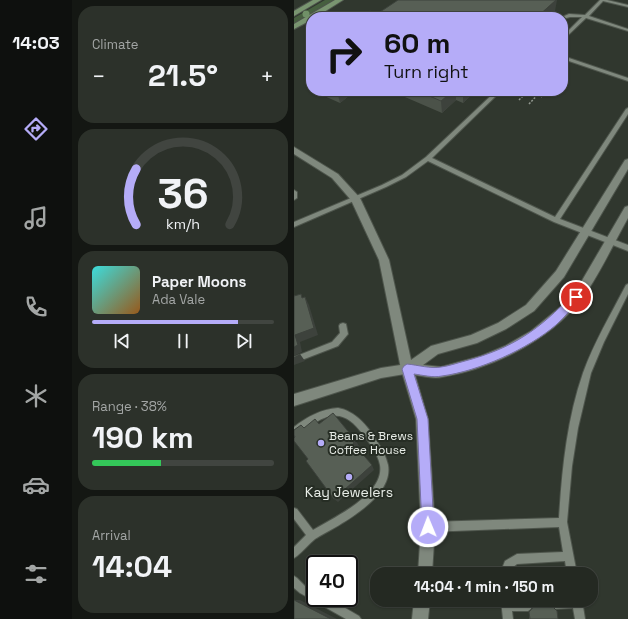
<!DOCTYPE html>
<meta charset="utf-8">
<style>
:root{--surface:#242922;--page:#2c312a;--text:#f1f3f6;--muted:#a3a6a5;--line:#414540;--accent:#b5acf8}
body{margin:0;font-family:"Space Grotesk",sans-serif;background:var(--page);color:var(--text);height:100vh;display:flex;flex-direction:column;font-size:15px;white-space:nowrap}
*{box-sizing:border-box;margin:0}
p{font-size:13px;color:var(--muted)}
.icon{flex:none;width:22px;height:22px;fill:none;stroke:currentColor;stroke-width:2;stroke-linecap:round;stroke-linejoin:round}
.map{position:relative;flex:1;overflow:hidden}
.panel{display:flex;flex-direction:column;gap:6px;padding:6px;background:#141713;width:222px}
.panel>*{flex:none}
.banner{position:absolute;left:12px;top:12px;width:262px;height:84px;border-radius:16px;box-shadow:0 1px 3px #0004,0 0 0 1px var(--line);background:#b5acf8;color:#111;overflow:hidden}
.speed{position:absolute;left:12px;top:555px;display:flex;gap:8px;font-size:20px;font-weight:700;text-align:center}
.speed>*{display:grid;place-content:center;width:52px;height:52px;border-radius:50%;background:var(--surface);box-shadow:0 1px 3px #0004,0 0 0 1px var(--line);line-height:1}
.speed .limit{border:2px solid #111;border-radius:6px;background:#fff;color:#111}
.pin{position:absolute;display:grid;place-items:center;width:34px;height:34px;color:#fff;margin:-17px;border:2px solid #fff;border-radius:50%;box-shadow:0 1px 4px #0007}
.me{position:absolute;width:44px;margin:-22px;rotate:359deg;stroke-linejoin:round;filter:drop-shadow(0 0 3px #0008)}
.turn{display:flex;align-items:center;gap:14px;height:84px;padding:0 12px;font-size:18px}
.turn .icon{width:52px;height:52px;stroke-width:2.5}
.turn b{display:block;font-size:28px;line-height:34px}
.big{font-size:30px;font-weight:700;line-height:1.1}
.panel .widget{flex:1;display:flex;flex-direction:column;justify-content:center;gap:6px;min-width:0;padding:0 14px;border-radius:16px;background:var(--page)}
.panel .dial{align-items:center;gap:0}
.dial svg{height:104px;overflow:visible;fill:none;stroke:var(--line);stroke-width:7;stroke-linecap:round;text-anchor:middle}
.dial text{fill:var(--text);stroke:none}
.song{display:flex;align-items:center;gap:12px}
.cover{width:48px;height:48px;border-radius:6px;background:linear-gradient(135deg,hsl(180 70% 55%),hsl(30 70% 35%))}
.played{height:4px;border-radius:2px;background:linear-gradient(90deg,var(--accent) 80%,var(--line) 80%)}
.keys{display:flex;justify-content:space-around;direction:ltr}
.heat{display:flex;justify-content:space-between;align-items:center;font-size:22px;direction:ltr}
.charge{height:6px;border-radius:3px;background:linear-gradient(90deg,#34c759 38%,var(--line) 0)}
.trip{position:absolute;left:76px;top:567px;width:228px;height:40px;border-radius:16px;background:var(--surface);box-shadow:0 1px 3px #0004,0 0 0 1px var(--line);font-weight:700;line-height:40px;text-align:center}
main{display:flex;flex:1;min-height:0}
.tab-bar{display:flex;flex-direction:column;width:72px;justify-content:space-around;align-items:center;background:#0e100e;color:var(--muted)}
.tab-bar .icon{width:28px;height:28px}
.tab-bar .active{color:var(--accent)}
.tab-bar b{font-size:18px;color:var(--text)}
.map>svg:first-child{display:block}
.green{fill:#465f3f}
.lines{fill:none;stroke-linecap:round;stroke-linejoin:round}
.service-casing{stroke:#4e554c;stroke-width:2}
.minor-casing{stroke:#4e554c;stroke-width:2}
.tertiary-casing{stroke:#4e554c;stroke-width:2}
.secondary-casing{stroke:#4e554c;stroke-width:2}
.path{stroke:#939991;stroke-width:1.5;stroke-dasharray:2 1.5;stroke-linecap:butt}
.service{fill:#7f887d;fill-rule:evenodd}
.minor{fill:#7f887d;fill-rule:evenodd}
.tertiary{fill:#7f887d;fill-rule:evenodd}
.secondary{fill:#799570;fill-rule:evenodd}
.tree{fill:#709067}
.wall{fill:#4b5249}
.shaded-wall{fill:#3d423c}
.building{fill:#575f55;stroke:#3d423c}
.route{fill:#b5acf8;stroke:#7670a1}
.poi-dot{fill:#b5acf8;stroke:#262d24;stroke-width:1.5}
.labels{text-anchor:middle;dominant-baseline:central;stroke-width:4;stroke-linejoin:round;paint-order:stroke}
.poi-label{font-size:12px;fill:#e8ede7;stroke:#262d24;text-anchor:start}
.near-poi-label{font-size:14px;fill:#e8ede7;stroke:#262d24}
</style>
<main>
<nav class="tab-bar">
<b>14:03</b>
<svg class="icon active" aria-label="directions" viewBox="0 0 24 24"><path d="M12 3l9 9-9 9-9-9zM9 14v-3h6M13 9l2 2-2 2"/></svg>
<svg class="icon" aria-label="music" viewBox="0 0 24 24"><path d="M9 18V5l10-2v13"/><circle cx="6" cy="18" r="3"/><circle cx="16" cy="16" r="3"/></svg>
<svg class="icon" aria-label="phone" viewBox="0 0 24 24"><path d="M5 4h4l2 5-3 2q2 4 5 5l2-3 5 2v4C11 20 4 13 5 4z"/></svg>
<svg class="icon" aria-label="climate" viewBox="0 0 24 24"><path d="M12 3v18M4 7l16 10M4 17L20 7"/></svg>
<svg class="icon" aria-label="car" viewBox="0 0 24 24"><path d="M5 17H2v-5l4-1 3-4h7l3 4 3 1v5h-3M9 17h6M6 11h13"/><circle cx="7" cy="17" r="2"/><circle cx="17" cy="17" r="2"/></svg>
<svg class="icon" aria-label="filters" viewBox="0 0 24 24"><path d="M4 7h16M4 17h16"/><circle cx="9" cy="7" r="2"/><circle cx="15" cy="17" r="2"/></svg>
</nav>
<section class="panel">
<div class="widget"><p>Climate</p>
<div class="heat"><a>−</a><b class="big">21.5°</b><a>+</a></div>
</div>
<div class="widget dial"><svg viewBox="0 0 100 80">
<path d="M14 69A42 42 0 1 1 86 69"/>
<path d="M14 69A42 42 0 0 1 14 26" stroke="#b5acf8"/>
<text x="50" y="56" font-size="32" font-weight="700">36</text>
<text x="50" y="72" font-size="11">km/h</text>
</svg></div>
<div class="widget">
<div class="song"><i class="cover"></i><div><b>Paper Moons</b><p>Ada Vale</p></div></div>
<div class="played"></div>
<div class="keys"><svg class="icon" aria-label="previous" viewBox="0 0 24 24"><path d="M18 5L8 12l10 7zM5 5v14"/></svg><svg class="icon" aria-label="pause" viewBox="0 0 24 24"><path d="M8 5v14M16 5v14"/></svg><svg class="icon" aria-label="next" viewBox="0 0 24 24"><path d="M6 5l10 7-10 7zM19 5v14"/></svg></div>
</div>
<div class="widget"><p>Range · 38%</p><b class="big">190 km</b><div class="charge"></div></div>
<div class="widget"><p>Arrival</p><b class="big">14:04</b></div>
</section>
<div class="map">
<svg width="334" height="619" viewBox="0 0 334 619">
<rect width="100%" height="100%" fill="#30372e"/>
<path class="green" d="M31,0H40L0,24V18Z"/>
<g class="lines">
<defs>
<path id="service" d="M306,0H313L334,5V7L309,1L295,16L334,29V31L292,18L269,40V36L288,17H276L269,19V17H268L275,14L291,15Z
M269,56L334,78V81L269,59Z
M202,91H207L138,158L261,217L332,109L334,108V114L266,219L334,245V251L260,222L134,161L112,177L92,187L0,227V222L88,185L108,175L132,157Z
M0,190L3,192V198L0,200Z
M334,284V294L310,342L297,373L284,428L278,466L273,522L283,574H273L271,561L223,564L218,568L216,574H206L211,561L223,554L269,552L265,527L134,532L131,530L129,527L131,524L134,522L265,518C268,469 273,419 289,373C300,342 317,314 332,285Z
M49,323L52,324L54,334L44,346L0,363V357L38,342L46,333L45,326L46,324Z
M44,408C61,411 73,425 82,440C87,447 92,456 94,465C99,492 62,515 42,527C35,531 27,535 21,539C15,544 9,551 3,556L0,558V547L12,535L0,519V508L3,509L19,530C39,518 91,494 86,465C84,454 75,442 68,433C60,423 51,414 38,416C22,418 13,431 0,436V427C13,417 27,409 44,408Z
M0,576L3,578L12,587L21,592V598H34L65,616L67,619H52L6,593L0,588Z
M207,600L234,601L237,603L239,606L237,609L234,611H218L219,619H209Z
M259,600H288L291,619H281L279,608L261,609L258,607L256,604Z"/>
<path id="minor" d="M113,364L117,365L119,369L117,373L87,378L0,406V394L87,368Z"/>
<path id="tertiary" d="M0,147L44,174L66,198L95,260L117,360L137,346L177,335L204,323L232,305L262,271L331,160L334,159V169L270,277L240,311L212,329L183,343L144,354L129,365L147,367L187,356L211,346L237,331L270,304L286,284L331,207L334,206V218C321,241 309,267 294,290C264,336 202,368 148,377C140,379 129,376 121,375L134,419L141,527L138,574H124L127,527L122,419L107,369L85,260L57,200L38,178L0,154Z
M120,600H136L134,619H118Z"/>
<path id="secondary" d="M19,0H27L0,16V11Z
M41,0H49L22,17H17V20L0,29V24Z"/>
</defs>
<use href="#service" class="service-casing"/>
<use href="#minor" class="minor-casing"/>
<use href="#tertiary" class="tertiary-casing"/>
<use href="#secondary" class="secondary-casing"/>
<path class="path" d="M231,91L248,97
M215,96L221,91
M225,100L233,92
M235,104L247,91"/>
<use href="#service" class="service"/>
<use href="#minor" class="minor"/>
<use href="#tertiary" class="tertiary"/>
<use href="#secondary" class="secondary"/>
</g>
<circle class="tree" cx="12" cy="14" r="3.5"/>
<path class="wall" d="M17,76V90L14,78Z
M19,91H61L46,103Z
M97,91H182L169,103L162,100L148,113Z
M234,600H260L256,604L264,619H235V612L240,605Z"/>
<path class="shaded-wall" d="M262,0H263L261,11L254,17H243Z
M43,91H61L46,103Z
M159,91H162V100L148,113L147,101Z
M169,91H182L169,103Z
M11,297L15,305L24,335L6,342L8,352L0,356L1,335Z
M6,354L11,361L0,365V357Z
M62,441L65,446L63,448L59,443Z
M78,465L80,470L44,502L40,499Z
M0,600H6L43,619H37Z"/>
<path class="building" d="M104,0H262L243,17H67L76,11L83,14Z
M17,76V80L14,78Z
M124,91H159L147,101Z
M7,294L8,298L11,297L20,328L1,335L4,345L0,347V296Z
M39,413L62,441L59,443L78,465L40,499L12,461L14,459L0,441V438L1,437L0,435V430L7,425L10,428L21,419L25,424Z
M258,571V574H232L231,572Z
M0,600L37,619H0Z
M235,600H260L256,604L263,611L264,619H236L235,612L241,605Z"/>
<path class="route" d="M282,293L285,294V300C278,308 271,317 262,325C234,349 185,371 148,376C139,378 128,375 120,374L134,419L140,527L138,531L134,533L130,531L128,527L123,419L108,369L110,366L113,364C124,365 137,369 147,367C155,366 163,363 171,361C219,348 245,330 279,294Z"/>
<g class="poi-dot">
<circle cx="27" cy="443" r="4"/>
<circle cx="55" cy="477" r="4"/>
</g>
<g class="labels">
<g class="poi-label">
<text x="35" y="436">Beans &amp; Brews<tspan x="35" dy="14">Coffee House</tspan></text>
</g>
<g class="near-poi-label">
<text x="55" y="492">Kay Jewelers</text>
</g>
</g>
</svg>
<div class="speed"><div class="limit">40</div></div>
<div class="pin" style="left:282px;top:297px;background:#d93025"><svg class="icon" aria-label="arrive" viewBox="0 0 24 24"><path d="M6 21V4h12l-3 4 3 4H6"/></svg></div>
<svg class="me" style="left:134px;top:527px" viewBox="-20 -20 40 40"><circle r="17" fill="#b5acf8" stroke="#fff" stroke-width="3"/><path d="M0-11L8 9 0 5-8 9z" fill="#fff"/></svg>
<div class="trip">14:04 · 1 min · 150 m</div>
<div class="banner">
<div class="turn"><svg class="icon" aria-label="right" viewBox="0 0 24 24"><path d="M7 20v-9h11M14 6l5 5-5 5"/></svg><div><b>60 m</b>Turn right</div></div>
</div>
</div>
</main>
